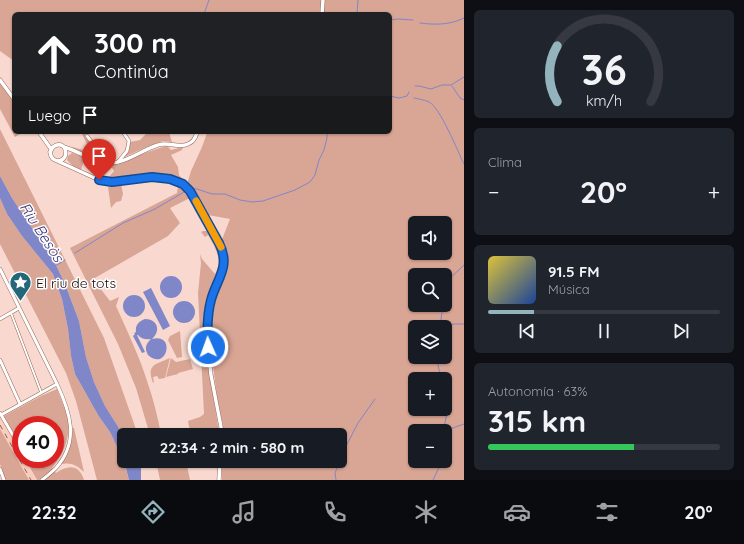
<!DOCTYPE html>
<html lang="es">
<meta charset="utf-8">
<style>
:root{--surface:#171b24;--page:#20242c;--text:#f1f3f6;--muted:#9ea1a6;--line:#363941;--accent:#94b4bd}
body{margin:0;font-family:Quicksand,sans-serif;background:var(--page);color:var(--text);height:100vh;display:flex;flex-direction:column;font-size:15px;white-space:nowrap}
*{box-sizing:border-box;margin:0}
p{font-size:13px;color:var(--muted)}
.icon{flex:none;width:22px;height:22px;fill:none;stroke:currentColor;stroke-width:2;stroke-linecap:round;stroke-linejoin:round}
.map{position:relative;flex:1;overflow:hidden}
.panel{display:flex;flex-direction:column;gap:10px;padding:10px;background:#0d0f14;width:280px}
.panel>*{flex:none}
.hud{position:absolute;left:12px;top:12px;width:380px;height:122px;border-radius:6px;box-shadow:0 1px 3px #0004;background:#202124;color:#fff;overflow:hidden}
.controls{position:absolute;left:408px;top:216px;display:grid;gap:8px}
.controls a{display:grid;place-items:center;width:44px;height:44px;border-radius:6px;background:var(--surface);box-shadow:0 1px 3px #0004;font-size:20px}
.speed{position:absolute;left:12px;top:416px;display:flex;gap:8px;font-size:20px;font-weight:700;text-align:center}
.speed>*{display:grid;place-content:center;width:52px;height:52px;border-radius:50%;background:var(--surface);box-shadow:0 1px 3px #0004;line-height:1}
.speed .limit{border:6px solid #d22;background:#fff;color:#111}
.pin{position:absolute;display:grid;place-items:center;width:34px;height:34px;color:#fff;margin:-41px -17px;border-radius:50% 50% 50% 0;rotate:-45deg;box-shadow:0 0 4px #0007}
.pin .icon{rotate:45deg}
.me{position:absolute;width:44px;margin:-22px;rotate:358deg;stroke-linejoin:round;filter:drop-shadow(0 0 3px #0008)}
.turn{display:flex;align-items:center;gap:14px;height:84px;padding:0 16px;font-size:18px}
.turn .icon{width:52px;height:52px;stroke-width:2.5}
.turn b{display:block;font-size:28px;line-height:34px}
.then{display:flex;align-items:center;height:38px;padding:0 16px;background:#0003;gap:8px;font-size:15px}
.big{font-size:30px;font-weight:800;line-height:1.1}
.panel .widget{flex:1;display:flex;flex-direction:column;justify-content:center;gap:6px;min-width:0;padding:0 14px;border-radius:6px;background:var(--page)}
.panel .dial{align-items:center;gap:0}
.dial svg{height:104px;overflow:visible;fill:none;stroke:var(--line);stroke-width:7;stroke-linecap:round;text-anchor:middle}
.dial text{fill:var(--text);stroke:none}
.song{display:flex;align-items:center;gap:12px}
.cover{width:48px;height:48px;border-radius:6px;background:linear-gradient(135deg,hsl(50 70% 55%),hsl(220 70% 35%))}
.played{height:4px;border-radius:2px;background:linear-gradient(90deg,var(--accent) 20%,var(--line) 20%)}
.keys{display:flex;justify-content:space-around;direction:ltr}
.heat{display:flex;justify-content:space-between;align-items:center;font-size:22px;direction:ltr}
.charge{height:6px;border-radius:3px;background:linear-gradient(90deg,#34c759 63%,var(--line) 0)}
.trip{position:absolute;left:117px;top:428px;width:230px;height:40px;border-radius:6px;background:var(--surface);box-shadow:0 1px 3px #0004;font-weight:800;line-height:40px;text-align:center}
.dock{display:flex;height:64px;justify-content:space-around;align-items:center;background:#090b0e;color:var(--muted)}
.dock .icon{width:28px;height:28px}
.dock .on{color:var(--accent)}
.dock b{font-size:18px;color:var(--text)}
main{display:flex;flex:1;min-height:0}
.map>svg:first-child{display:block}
.built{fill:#fcccbc}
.green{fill:#d9a594;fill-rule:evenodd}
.water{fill:#8087c8}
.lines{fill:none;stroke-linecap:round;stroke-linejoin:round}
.stream{stroke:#8087c8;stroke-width:1}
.pedestrian-casing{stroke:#976859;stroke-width:3}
.minor-casing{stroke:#976859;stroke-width:4}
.tertiary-casing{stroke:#976859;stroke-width:4.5}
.pedestrian{stroke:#fff;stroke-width:2}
.minor{stroke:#fff;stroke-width:3}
.tertiary{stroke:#fff;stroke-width:3.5}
.rail{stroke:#7f6760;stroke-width:1;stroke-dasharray:5 5;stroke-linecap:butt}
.route-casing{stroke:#114b97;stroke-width:10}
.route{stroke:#1a73e8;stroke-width:7}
.slow{stroke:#f59e0b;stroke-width:7}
.labels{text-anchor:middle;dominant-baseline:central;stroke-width:3;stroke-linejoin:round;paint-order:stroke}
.poi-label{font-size:14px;fill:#190804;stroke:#fff;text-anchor:start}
.water-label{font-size:15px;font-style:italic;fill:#373784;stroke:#fff}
</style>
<main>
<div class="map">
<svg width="464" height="480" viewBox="0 0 464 480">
<rect width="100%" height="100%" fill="#f9d9cf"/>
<path class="built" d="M0,418L21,454V459H24L36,480H29L0,430Z"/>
<path class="green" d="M0,0H464V480H222V461H340V435H223V425L217,396L211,351L210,326L212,306L216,291L224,275L226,264L225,252L221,242L230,219L208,215L204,212L189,187L188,181L191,171L202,147L207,133L204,132H390V14H14V61L0,51ZM415,223H445V253H415ZM415,275H445V305H415ZM415,327H445V357H415ZM415,379H445V409H415ZM415,431H445V461H415Z
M0,83L14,102V132H23L15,137L0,109Z
M0,129L104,338L138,435H124V436L105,406L94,382L86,357L79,321L65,284L54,261L12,198L0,176Z
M81,132H84L87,138L102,160L73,149L72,147L88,151L89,148Z
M148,132H169L172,142L163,141L144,148L122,158C127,154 131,149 130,142L140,140Z
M167,146L171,150L183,147L182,150L171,155L178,167L179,175L183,180C174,178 166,176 158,175C140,174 121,178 104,180L101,178H108L114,171L110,165C129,160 147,151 167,146Z
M72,153L87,158L84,160L81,170L73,166L67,160L68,156Z
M121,183L123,194L121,201L116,202L111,208L108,187Z
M178,186L185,190L190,198L170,208L180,223L168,236L93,279L110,301L119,297L116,306C127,331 139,355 147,381C153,398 158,417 161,435H150L136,388L118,344L70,248L177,193Z
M0,198L7,214L22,236L53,274L62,299L68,329L71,356L75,374L98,415L110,432L122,456L129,480H97L76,401L66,373L0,244Z
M203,231H208L211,233L221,251L222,260L220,271L211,295L207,314L205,335L206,354L219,432L217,435H196V433L190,432L188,421L200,417L204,414L198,293L201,263L200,254L202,259L215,274C223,259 216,249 208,235L205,237L201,232Z
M180,331L182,357L177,358L168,340L170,336Z
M170,358L165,378L159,379L157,376L153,377L154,382L153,383C146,364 155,365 170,358Z
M171,358L176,362L190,359L193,369L178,373V374L166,377Z
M57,389C60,397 64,406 67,415C72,435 64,453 52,468L56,473C68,465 79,464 84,480H37L25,459H55V425H21V446L4,416L41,396Z
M73,428H74L84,472C77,465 71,462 61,464C69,451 72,443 73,428Z
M0,429L29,480H5L0,464Z
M156,461H186L190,480H160Z"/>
<path class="water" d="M0,176L12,198L54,261L65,284L79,321L86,357L94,382L105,406L124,436V461L110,432L98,415L75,374L71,356L68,329L62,299L53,274L22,236L7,214L0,198Z
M160 287a11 11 0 1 1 22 0a11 11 0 1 1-22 0Z
M151,288L170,326L163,330L143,292Z
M123 306a11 11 0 1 1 22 0a11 11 0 1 1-22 0Z
M173 312a11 11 0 1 1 22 0a11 11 0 1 1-22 0Z
M145,319C158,319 161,331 152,339C177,333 166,372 148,355C144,348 146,344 151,339C146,340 141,339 138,335H137L145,352L142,353L133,336L135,334L134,333L136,332C135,325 139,321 145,319Z
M124,461H138L141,468V480H129Z"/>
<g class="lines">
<path class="stream" d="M204,14L209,0
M357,14L358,0
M390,20L398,19L413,20
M420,23C435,25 450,25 464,18
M415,86H419L431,89L442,85H451L464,77
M452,86L460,98L464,100
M390,96L399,98L407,96L409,92
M414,98C419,99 425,100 429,102C440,107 458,152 464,164
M193,189H197L212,194H225L240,200L252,202L263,201L295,190L310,182L315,175L319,160L324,150L327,138V132
M75,253L123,223L155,209L184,192
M55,266L65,260
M445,283L464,265
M440,327L443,305
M443,327L454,324H464
M437,360L441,379
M443,431C446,418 452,397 445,385
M444,431L464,424
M340,460L342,454L358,423L375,399
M336,480L335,473L340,461
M433,480L442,461"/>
<defs>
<path id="pedestrian" d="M11,313L41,392"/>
<path id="minor" d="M87,136L108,163
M118,162L127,151L129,141L123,132
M0,269L57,384C70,412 80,441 56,468C52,472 47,476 42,480
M0,319L19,308
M0,360L20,404
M0,413L21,449
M1,415L57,384
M26,459L27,460
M0,469L4,480"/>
<path id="tertiary" d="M322,14L323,0
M0,80L14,99
M39,132L51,149
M197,132C196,137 193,142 188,144C179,149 168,141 158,145C141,150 124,165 105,163C92,161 78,151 64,147C61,144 57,144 53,147L50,152L51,156L53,159L99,180L112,182L152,177L170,179L183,183L192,195L221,247L224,259L223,271L211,300L207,327L209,357L211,375L221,427V435
M58,161C65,160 68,154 64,147
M219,480L220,461"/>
</defs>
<use href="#pedestrian" class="pedestrian-casing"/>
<use href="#minor" class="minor-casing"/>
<use href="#tertiary" class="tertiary-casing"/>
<use href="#pedestrian" class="pedestrian"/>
<use href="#minor" class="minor"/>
<use href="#tertiary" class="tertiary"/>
<path class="rail" d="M0,425L31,480"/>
</g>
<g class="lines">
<defs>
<path id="route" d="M99,180L112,182L152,177L170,179L183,184L190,191L219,243C231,267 217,278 211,300C207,315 207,331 208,347"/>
</defs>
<use href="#route" class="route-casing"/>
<use href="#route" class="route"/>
<path class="slow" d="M196,201L221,247"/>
</g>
<defs>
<symbol id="sight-pin" viewBox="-11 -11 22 30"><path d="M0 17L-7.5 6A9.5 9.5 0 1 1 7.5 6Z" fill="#236778" stroke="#fff"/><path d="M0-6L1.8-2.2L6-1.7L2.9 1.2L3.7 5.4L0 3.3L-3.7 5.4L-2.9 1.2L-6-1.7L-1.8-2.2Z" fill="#fff"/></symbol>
</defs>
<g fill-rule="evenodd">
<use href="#sight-pin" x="8" y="270" width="25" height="34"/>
</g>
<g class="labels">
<g class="poi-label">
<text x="36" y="283">El riu de tots</text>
</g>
<g class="water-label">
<text transform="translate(42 232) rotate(57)">Riu Besòs</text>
</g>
</g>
</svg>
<div class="controls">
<a><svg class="icon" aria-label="sound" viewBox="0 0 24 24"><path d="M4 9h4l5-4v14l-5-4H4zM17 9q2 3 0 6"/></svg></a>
<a><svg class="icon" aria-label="search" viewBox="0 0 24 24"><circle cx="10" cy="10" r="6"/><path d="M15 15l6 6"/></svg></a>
<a><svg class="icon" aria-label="layers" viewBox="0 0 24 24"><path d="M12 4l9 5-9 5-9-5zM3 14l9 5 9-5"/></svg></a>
<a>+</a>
<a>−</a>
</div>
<div class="speed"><div class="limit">40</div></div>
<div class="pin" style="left:99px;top:180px;background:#d93025"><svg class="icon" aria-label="arrive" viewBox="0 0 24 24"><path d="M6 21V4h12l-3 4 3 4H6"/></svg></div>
<svg class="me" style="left:208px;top:347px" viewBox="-20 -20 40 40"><circle r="17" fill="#1a73e8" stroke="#fff" stroke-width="3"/><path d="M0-11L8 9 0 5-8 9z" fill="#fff"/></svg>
<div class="trip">22:34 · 2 min · 580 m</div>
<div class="hud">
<div class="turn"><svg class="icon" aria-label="ahead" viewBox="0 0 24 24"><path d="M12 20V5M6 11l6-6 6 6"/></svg><div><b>300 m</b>Continúa</div></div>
<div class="then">Luego<svg class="icon" aria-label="arrive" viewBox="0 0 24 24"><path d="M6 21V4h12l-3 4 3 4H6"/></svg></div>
</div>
</div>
<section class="panel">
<div class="widget dial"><svg viewBox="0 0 100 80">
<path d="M14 69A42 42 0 1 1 86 69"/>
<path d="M14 69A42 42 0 0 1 14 26" stroke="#94b4bd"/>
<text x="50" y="56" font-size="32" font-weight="700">36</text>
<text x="50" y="72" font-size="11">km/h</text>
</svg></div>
<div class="widget"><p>Clima</p>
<div class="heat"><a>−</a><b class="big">20°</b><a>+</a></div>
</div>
<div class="widget">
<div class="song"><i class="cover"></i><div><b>91.5 FM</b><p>Música</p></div></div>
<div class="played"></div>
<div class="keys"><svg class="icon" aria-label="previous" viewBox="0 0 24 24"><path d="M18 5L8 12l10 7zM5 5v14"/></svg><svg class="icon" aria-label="pause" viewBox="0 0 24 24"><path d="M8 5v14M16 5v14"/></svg><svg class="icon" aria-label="next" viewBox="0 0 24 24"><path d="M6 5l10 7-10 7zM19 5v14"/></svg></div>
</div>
<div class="widget"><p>Autonomía · 63%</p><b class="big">315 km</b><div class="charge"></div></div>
</section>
</main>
<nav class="dock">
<b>22:32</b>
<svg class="icon on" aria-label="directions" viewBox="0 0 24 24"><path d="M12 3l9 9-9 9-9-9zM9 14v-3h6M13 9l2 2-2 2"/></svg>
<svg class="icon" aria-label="music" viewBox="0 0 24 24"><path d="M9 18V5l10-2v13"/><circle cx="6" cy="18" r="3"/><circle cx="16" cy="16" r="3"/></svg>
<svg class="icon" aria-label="phone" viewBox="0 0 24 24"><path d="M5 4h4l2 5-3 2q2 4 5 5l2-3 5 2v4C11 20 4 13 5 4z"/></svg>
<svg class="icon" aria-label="climate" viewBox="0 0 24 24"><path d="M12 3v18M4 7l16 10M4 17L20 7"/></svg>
<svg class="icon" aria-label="car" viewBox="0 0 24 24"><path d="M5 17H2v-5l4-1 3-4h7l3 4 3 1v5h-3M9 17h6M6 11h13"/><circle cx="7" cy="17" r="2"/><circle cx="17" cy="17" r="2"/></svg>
<svg class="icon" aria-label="filters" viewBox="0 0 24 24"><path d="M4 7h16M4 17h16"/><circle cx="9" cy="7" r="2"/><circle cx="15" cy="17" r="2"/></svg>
<b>20°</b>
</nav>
